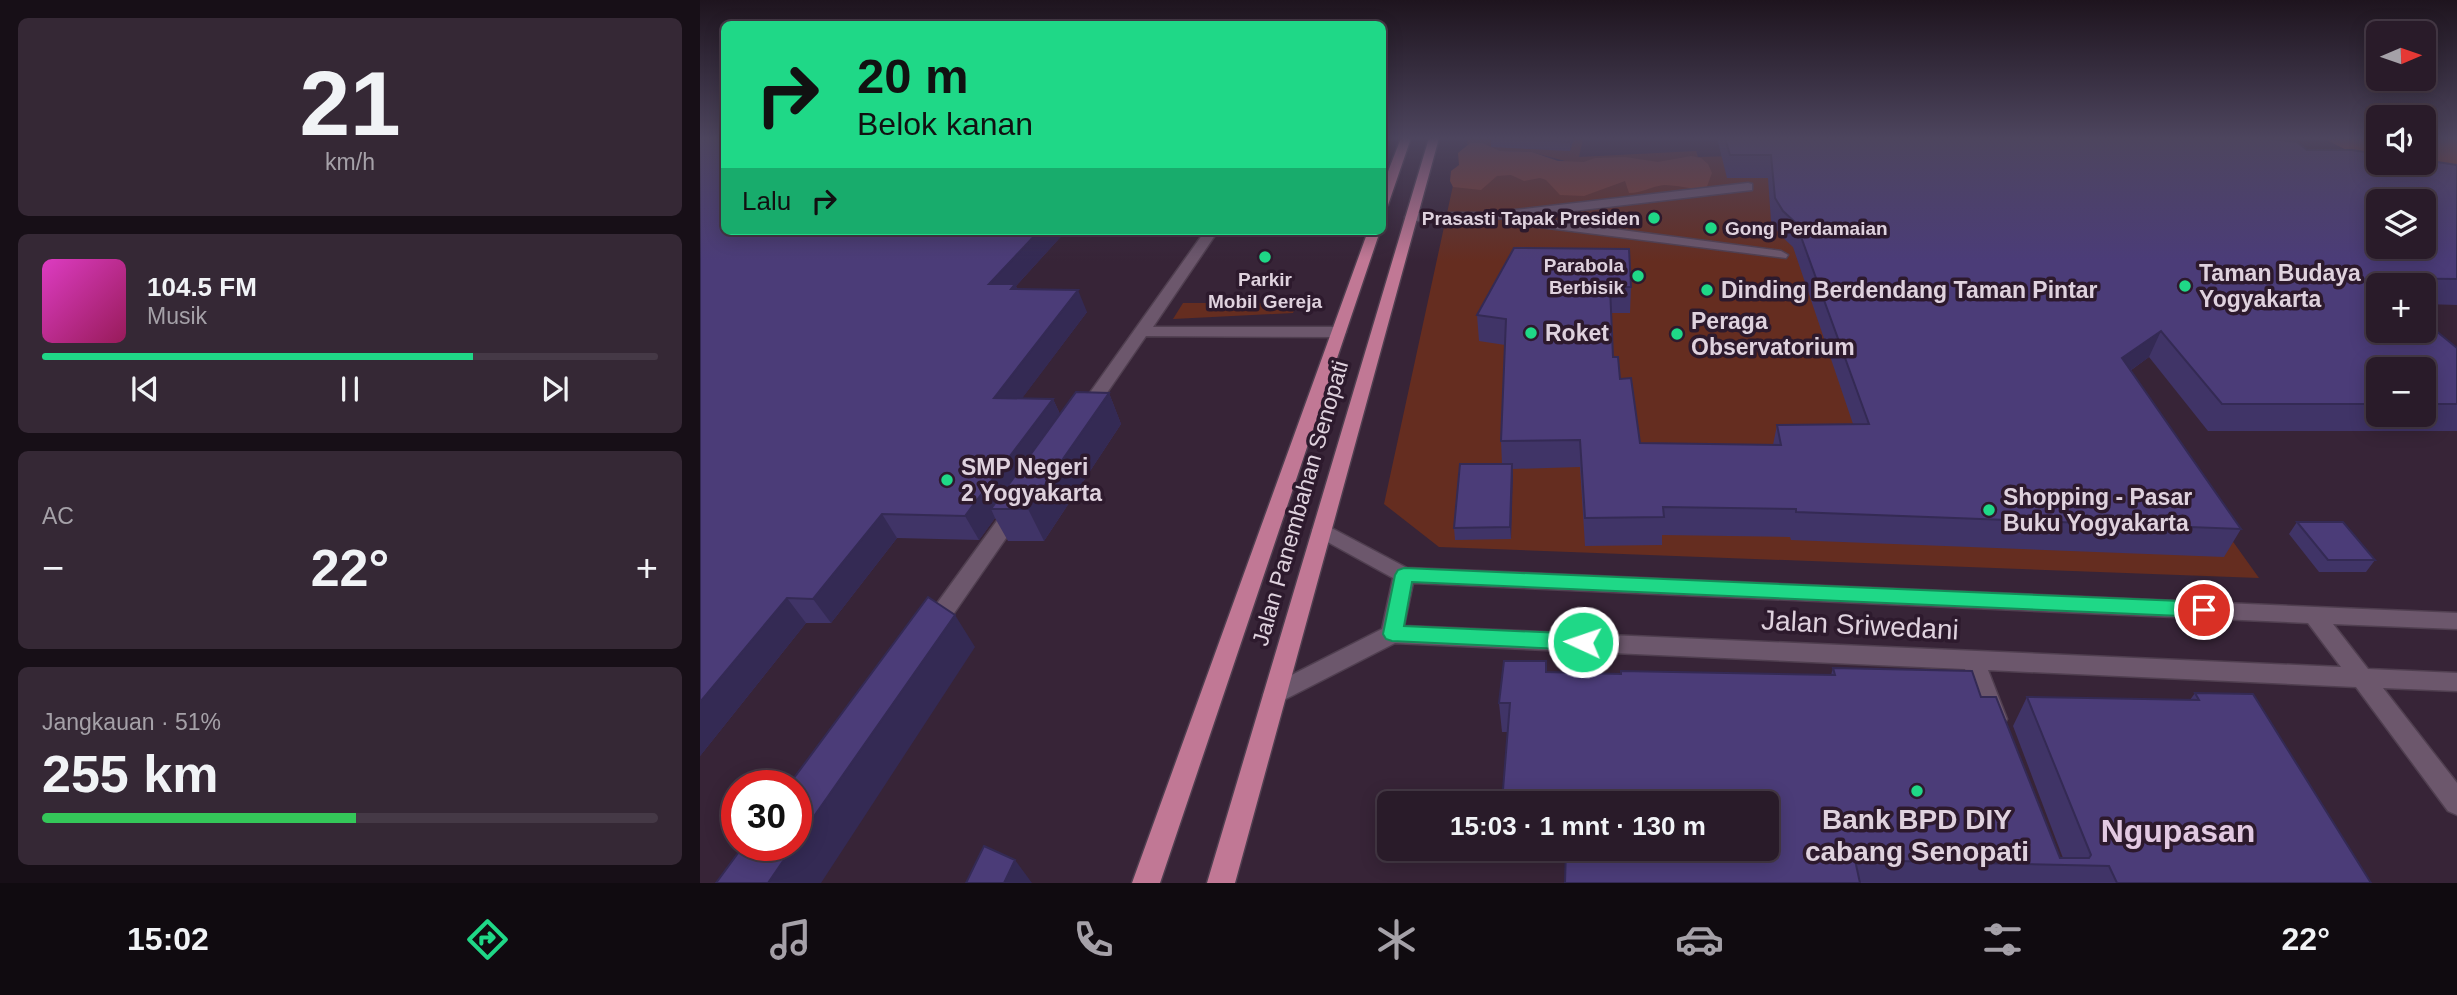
<!DOCTYPE html>
<html lang="id">
<meta charset="utf-8">
<style>
:root{--surface:#291b29;--page:#352835;--text:#f1f3f6;--muted:#a5a1a8;--line:#453946;--accent:#1fd887}
body{margin:0;font-family:Helvetica,sans-serif;background:var(--page);color:var(--text);height:100vh;display:flex;flex-direction:column;font-size:26px;white-space:nowrap}
*{box-sizing:border-box;margin:0}
p{font-size:23px;color:var(--muted)}
.icon{flex:none;width:38px;height:38px;fill:none;stroke:currentColor;stroke-width:2;stroke-linecap:round;stroke-linejoin:round}
.map{position:relative;flex:1;overflow:hidden}
.sheet{display:flex;flex-direction:column;gap:18px;padding:18px;background:#170f17;width:700px}
.sheet>*{flex:none}
.guide{position:absolute;left:21px;top:21px;width:665px;height:214px;border-radius:10px;box-shadow:0 4px 18px #0003,0 0 0 2px var(--line);background:#1fd887;color:#111;overflow:hidden}
.needle{width:46px;rotate:88deg}
.buttons{position:absolute;left:1666px;top:21px;display:grid;gap:14px}
.buttons a{display:grid;place-items:center;width:70px;height:70px;border-radius:10px;background:var(--surface);box-shadow:0 4px 18px #0003,0 0 0 2px var(--line);font-size:35px}
.speed{position:absolute;left:21px;top:770px;display:flex;gap:14px;font-size:35px;font-weight:700;text-align:center}
.speed>*{display:grid;place-content:center;width:91px;height:91px;border-radius:50%;background:var(--surface);box-shadow:0 4px 18px #0003,0 0 0 2px var(--line);line-height:1}
.speed .limit{border:10px solid #d22;background:#fff;color:#111}
.pin{position:absolute;display:grid;place-items:center;width:60px;height:60px;color:#fff;margin:-30px;border:4px solid #fff;border-radius:50%;box-shadow:0 2px 7px #0007}
.me{position:absolute;width:77px;margin:-38px;rotate:273deg;stroke-linejoin:round;filter:drop-shadow(0 0 5px #0008)}
.turn{display:flex;align-items:center;gap:24px;height:147px;padding:0 21px;font-size:32px}
.turn .icon{width:91px;height:91px;stroke-width:2.5}
.turn b{display:block;font-size:49px;line-height:60px}
.then{display:flex;align-items:center;height:66px;padding:0 21px;background:#0003;gap:14px;font-size:26px}
.big{font-size:52px;font-weight:600;line-height:1.1}
.sheet .card{flex:1;display:flex;flex-direction:column;justify-content:center;gap:10px;min-width:0;padding:0 24px;border-radius:10px;background:var(--page)}
.sheet .dial{align-items:center;gap:0}
.dial b{font-size:91px;line-height:1}
.song{display:flex;align-items:center;gap:21px}
.cover{width:84px;height:84px;border-radius:10px;background:linear-gradient(135deg,hsl(310 70% 55%),hsl(330 70% 35%))}
.played{height:7px;border-radius:4px;background:linear-gradient(90deg,var(--accent) 70%,var(--line) 70%)}
.keys{display:flex;justify-content:space-around;direction:ltr}
.heat{display:flex;justify-content:space-between;align-items:center;font-size:38px;direction:ltr}
.charge{height:10px;border-radius:5px;background:linear-gradient(90deg,#34c759 51%,var(--line) 0)}
.trip{position:absolute;left:677px;top:791px;width:402px;height:70px;border-radius:10px;background:var(--surface);box-shadow:0 4px 18px #0003,0 0 0 2px var(--line);font-weight:600;line-height:70px;text-align:center}
.tabs{display:flex;height:112px;justify-content:space-around;align-items:center;background:#100b10;color:var(--muted)}
.tabs .icon{width:49px;height:49px}
.tabs .selected{color:var(--accent)}
.tabs b{font-size:32px;color:var(--text)}
main{display:flex;flex:1;min-height:0}
.map>svg:first-child{display:block}
.green{fill:#652d20}
.forest{fill:#7e3b2b}
.lines{fill:none;stroke-linecap:round;stroke-linejoin:round}
.pedestrian-casing{stroke:#503f50;stroke-width:3}
.minor-casing{stroke:#503f50;stroke-width:3}
.primary-casing{stroke:#503f50;stroke-width:3}
.pedestrian{fill:#6c576c;fill-rule:evenodd}
.minor{fill:#6c576c;fill-rule:evenodd}
.primary{fill:#c17895;fill-rule:evenodd}
.wall{fill:#403467;fill-rule:evenodd}
.shaded-wall{fill:#342a54}
.building{fill:#4b3c78;stroke:#342a54;stroke-width:2;fill-rule:evenodd}
.route{fill:#1fd887;stroke:#148c58;stroke-width:2}
.poi-dot{fill:#1fd887;stroke:#2d1a2d;stroke-width:2.5}
.labels{text-anchor:middle;dominant-baseline:central;stroke-width:7;stroke-linejoin:round;paint-order:stroke}
.far-poi-label{font-size:19px;font-weight:bold;fill:#dfd2de;stroke:#2d1a2d;text-anchor:end}
.poi-label{font-size:23px;font-weight:bold;fill:#dfd2de;stroke:#2d1a2d;text-anchor:start}
.street-label{font-size:23px;fill:#dfd2de;stroke:#2d1a2d}
.near-street-label{font-size:28px;fill:#dfd2de;stroke:#2d1a2d}
.near-poi-label{font-size:28px;font-weight:bold;fill:#dfd2de;stroke:#2d1a2d}
.near-quarter-label{font-size:32px;font-weight:bold;fill:#e2c9e2;stroke:#2d1a2d}
</style>
<main>
<section class="sheet">
<div class="card dial"><b>21</b><p>km/h</p></div>
<div class="card">
<div class="song"><i class="cover"></i><div><b>104.5 FM</b><p>Musik</p></div></div>
<div class="played"></div>
<div class="keys"><svg class="icon" aria-label="previous" viewBox="0 0 24 24"><path d="M18 5L8 12l10 7zM5 5v14"/></svg><svg class="icon" aria-label="pause" viewBox="0 0 24 24"><path d="M8 5v14M16 5v14"/></svg><svg class="icon" aria-label="next" viewBox="0 0 24 24"><path d="M6 5l10 7-10 7zM19 5v14"/></svg></div>
</div>
<div class="card"><p>AC</p>
<div class="heat"><a>−</a><b class="big">22°</b><a>+</a></div>
</div>
<div class="card"><p>Jangkauan · 51%</p><b class="big">255 km</b><div class="charge"></div></div>
</section>
<div class="map">
<svg width="1757" height="883" viewBox="0 0 1757 883">
<rect width="100%" height="100%" fill="#372437"/>
<path class="green" d="M768,138H883L879,157L996,151L998,157L1253,150L1559,578L739,547L684,504L757,167L865,161L831,152L800,151L783,143L767,144Z
M483,303H597L593,313L473,319Z"/>
<path class="forest" d="M1623,138H1678V163H1724V138H1757V183C1710,185 1664,159 1623,138Z
M770,143H783L800,151L832,152L858,161L884,162L895,158L925,157L958,162L991,156L1001,158L1008,164L1012,173L1006,189C991,190 979,185 964,185C952,186 942,193 929,193L925,181L884,196L860,195L846,180L840,178L824,181L811,175L797,176L781,190L753,187L750,181L751,171L759,165L758,153Z"/>
<g class="lines">
<defs>
<path id="pedestrian" d="M1048,183L1052,184V190L822,217L1081,251L1088,255L1086,258L817,224L812,223V218L711,221L705,217L711,213H789Z"/>
<path id="minor" d="M505,231H518L453,327H638L646,332L638,337L446,336L391,416H379L377,412L379,408Z
M314,505L321,507L324,512L241,632L233,634L225,632L222,626L225,620L307,507Z
M622,523L707,568L1757,613V629L1633,624L1668,669L1757,673V691L1683,688L1757,783V815L1748,811L1656,687L1288,670L1307,719L1303,726L1295,729L1287,726L1265,669L695,643L574,705L566,702L563,695L566,688L682,629L693,578L615,535L612,530L615,525ZM713,583L1608,623L1641,667L704,626Z"/>
<path id="primary" d="M701,138H711L688,205L682,209V187Z
M729,138H739L535,883H507Z
M668,231H680L460,883H432Z"/>
</defs>
<use href="#pedestrian" class="pedestrian-casing"/>
<use href="#minor" class="minor-casing"/>
<use href="#primary" class="primary-casing"/>
<use href="#pedestrian" class="pedestrian"/>
<use href="#minor" class="minor"/>
<use href="#primary" class="primary"/>
</g>
<path class="wall" d="M791,138H874L870,151L791,147Z
M1017,138H1564L1607,150L1757,165V305L1724,304V285H1678L1757,348V431H1508L1449,357L1430,371L1541,529L1524,557L1091,540L1090,537L962,535V545L885,546L880,467L812,469L811,539L755,540L754,528L802,464L801,441L805,345L779,341L777,315L814,248L931,287L930,313H911L913,357L940,443L1073,445L1077,425L1153,424L1093,247L1080,235L1071,221L1068,178H1027ZM1678,369H1724V415H1678Z
M24,231H366L316,286L317,289L387,312L322,398L353,399L360,414L409,393L421,424L344,541H308L295,518L279,540L197,538L131,623H106L0,756Z
M1597,522L1675,560L1666,572H1619L1589,534Z
M846,661L847,672L921,674L1131,675L1133,668L1281,697L1360,858H1363L1313,726L1327,697L1490,700L1495,693L1671,883H865L1068,803H802L808,732H802L799,703Z"/>
<path class="shaded-wall" d="M871,138H874L870,151V142Z
M339,231H366L316,286L325,306L289,284Z
M378,290L387,312L305,421L294,398Z
M1461,331L1449,357L1410,385L1422,358Z
M409,393L421,424L344,541L328,509Z
M353,399L364,423L291,509L295,518L279,540L265,516Z
M812,464L813,476L811,539L810,527Z
M182,514L197,538L131,623L113,599Z
M87,598L106,623L0,756V702Z
M255,615L275,647L121,883H68L94,845H96V842Z
M315,860L332,883H304Z"/>
<path class="building" d="M0,138H24V231H339L289,284H315L311,289L378,290L294,398L353,399L265,516L182,514L113,599L87,598L0,702Z
M791,138H871L870,142Z
M1025,138H1564L1597,142L1607,150H1652L1678,154V163H1724V160L1757,165V279L1672,278L1681,285H1678V331H1724V321L1757,348V404H1724V369H1678V404H1522L1461,331L1422,358L1541,529L1096,512V509L963,507L964,517L885,518L880,440L801,441L806,319L777,315L814,248L929,249L931,287H910L913,357H918L920,379L931,378L940,443L1081,445L1077,425L1169,424L1096,223L1083,211L1075,198L1071,155H1030ZM1678,201H1724V247H1678Z
M376,392L409,393L328,509H291Z
M760,464H812L810,527L754,528Z
M1597,522H1643L1675,560H1628Z
M228,597L255,615L96,842V786H88Z
M804,661H846V672L921,674V671L1135,675L1133,668L1272,671L1281,697H1296L1360,858H1389L1391,855L1327,697L1499,700L1495,693L1553,694L1671,883H1417L1409,866L1155,860L1160,883H865L866,849H1068V803H844L802,802L810,703H799Z
M44,845H94L68,883H16Z
M284,846L315,860L304,883H266Z"/>
<linearGradient id="sky" x2="0" y2="1"><stop stop-color="#1e141e"/><stop offset="0.53" stop-color="#4d455e"/><stop offset="1" stop-color="#4d455e" stop-opacity="0"/></linearGradient>
<rect width="1757" height="261" fill="url(#sky)"/>
<path class="route" d="M704,568L1504,602L1510,605L1513,610L1510,615L1504,617L712,582L704,626L883,634L890,637L893,642L890,648L883,650L692,641L686,639L683,634L695,575L698,570Z"/>
<g class="poi-dot">
<circle cx="954" cy="218" r="7"/>
<circle cx="1011" cy="228" r="7"/>
<circle cx="565" cy="257" r="7"/>
<circle cx="938" cy="276" r="7"/>
<circle cx="1485" cy="286" r="7"/>
<circle cx="1007" cy="290" r="7"/>
<circle cx="831" cy="333" r="7"/>
<circle cx="977" cy="334" r="7"/>
<circle cx="247" cy="480" r="7"/>
<circle cx="1289" cy="510" r="7"/>
<circle cx="1217" cy="791" r="7"/>
</g>
<g class="labels">
<g class="far-poi-label">
<text x="940" y="218">Prasasti Tapak Presiden</text>
<text x="1025" y="228" text-anchor="start">Gong Perdamaian</text>
<text x="924" y="265">Parabola<tspan x="924" dy="22">Berbisik</tspan></text>
<text x="565" y="279" text-anchor="middle">Parkir<tspan x="565" dy="22">Mobil Gereja</tspan></text>
</g>
<g class="poi-label">
<text x="1499" y="273">Taman Budaya<tspan x="1499" dy="26">Yogyakarta</tspan></text>
<text x="1021" y="290">Dinding Berdendang Taman Pintar</text>
<text x="991" y="321">Peraga<tspan x="991" dy="26">Observatorium</tspan></text>
<text x="845" y="333">Roket</text>
<text x="261" y="467">SMP Negeri<tspan x="261" dy="26">2 Yogyakarta</tspan></text>
<text x="1303" y="497">Shopping - Pasar<tspan x="1303" dy="26">Buku Yogyakarta</tspan></text>
</g>
<g class="street-label">
<text transform="translate(600 503) rotate(-74)">Jalan Panembahan Senopati</text>
</g>
<g class="near-street-label">
<text transform="translate(1160 625) rotate(3)">Jalan Sriwedani</text>
</g>
<g class="near-poi-label">
<text x="1217" y="819">Bank BPD DIY<tspan x="1217" dy="32">cabang Senopati</tspan></text>
</g>
<g class="near-quarter-label">
<text x="1478" y="831">Ngupasan</text>
</g>
</g>
</svg>
<div class="buttons">
<a><svg class="needle" viewBox="-14 -14 28 28"><path d="M0-13l5 13h-10z" fill="#e53935"/><path d="M0 13l5-13h-10z" fill="#a5a1a8"/></svg></a>
<a><svg class="icon" aria-label="sound" viewBox="0 0 24 24"><path d="M4 9h4l5-4v14l-5-4H4zM17 9q2 3 0 6"/></svg></a>
<a><svg class="icon" aria-label="layers" viewBox="0 0 24 24"><path d="M12 4l9 5-9 5-9-5zM3 14l9 5 9-5"/></svg></a>
<a>+</a>
<a>−</a>
</div>
<div class="speed"><div class="limit">30</div></div>
<div class="pin" style="left:1504px;top:610px;background:#d93025"><svg class="icon" aria-label="arrive" viewBox="0 0 24 24"><path d="M6 21V4h12l-3 4 3 4H6"/></svg></div>
<svg class="me" style="left:883px;top:642px" viewBox="-20 -20 40 40"><circle r="17" fill="#1fd887" stroke="#fff" stroke-width="3"/><path d="M0-11L8 9 0 5-8 9z" fill="#fff"/></svg>
<div class="trip">15:03 · 1 mnt · 130 m</div>
<div class="guide">
<div class="turn"><svg class="icon" aria-label="right" viewBox="0 0 24 24"><path d="M7 20v-9h11M14 6l5 5-5 5"/></svg><div><b>20 m</b>Belok kanan</div></div>
<div class="then">Lalu<svg class="icon" aria-label="right" viewBox="0 0 24 24"><path d="M7 20v-9h11M14 6l5 5-5 5"/></svg></div>
</div>
</div>
</main>
<nav class="tabs">
<b>15:02</b>
<svg class="icon selected" aria-label="directions" viewBox="0 0 24 24"><path d="M12 3l9 9-9 9-9-9zM9 14v-3h6M13 9l2 2-2 2"/></svg>
<svg class="icon" aria-label="music" viewBox="0 0 24 24"><path d="M9 18V5l10-2v13"/><circle cx="6" cy="18" r="3"/><circle cx="16" cy="16" r="3"/></svg>
<svg class="icon" aria-label="phone" viewBox="0 0 24 24"><path d="M5 4h4l2 5-3 2q2 4 5 5l2-3 5 2v4C11 20 4 13 5 4z"/></svg>
<svg class="icon" aria-label="climate" viewBox="0 0 24 24"><path d="M12 3v18M4 7l16 10M4 17L20 7"/></svg>
<svg class="icon" aria-label="car" viewBox="0 0 24 24"><path d="M5 17H2v-5l4-1 3-4h7l3 4 3 1v5h-3M9 17h6M6 11h13"/><circle cx="7" cy="17" r="2"/><circle cx="17" cy="17" r="2"/></svg>
<svg class="icon" aria-label="filters" viewBox="0 0 24 24"><path d="M4 7h16M4 17h16"/><circle cx="9" cy="7" r="2"/><circle cx="15" cy="17" r="2"/></svg>
<b>22°</b>
</nav>
